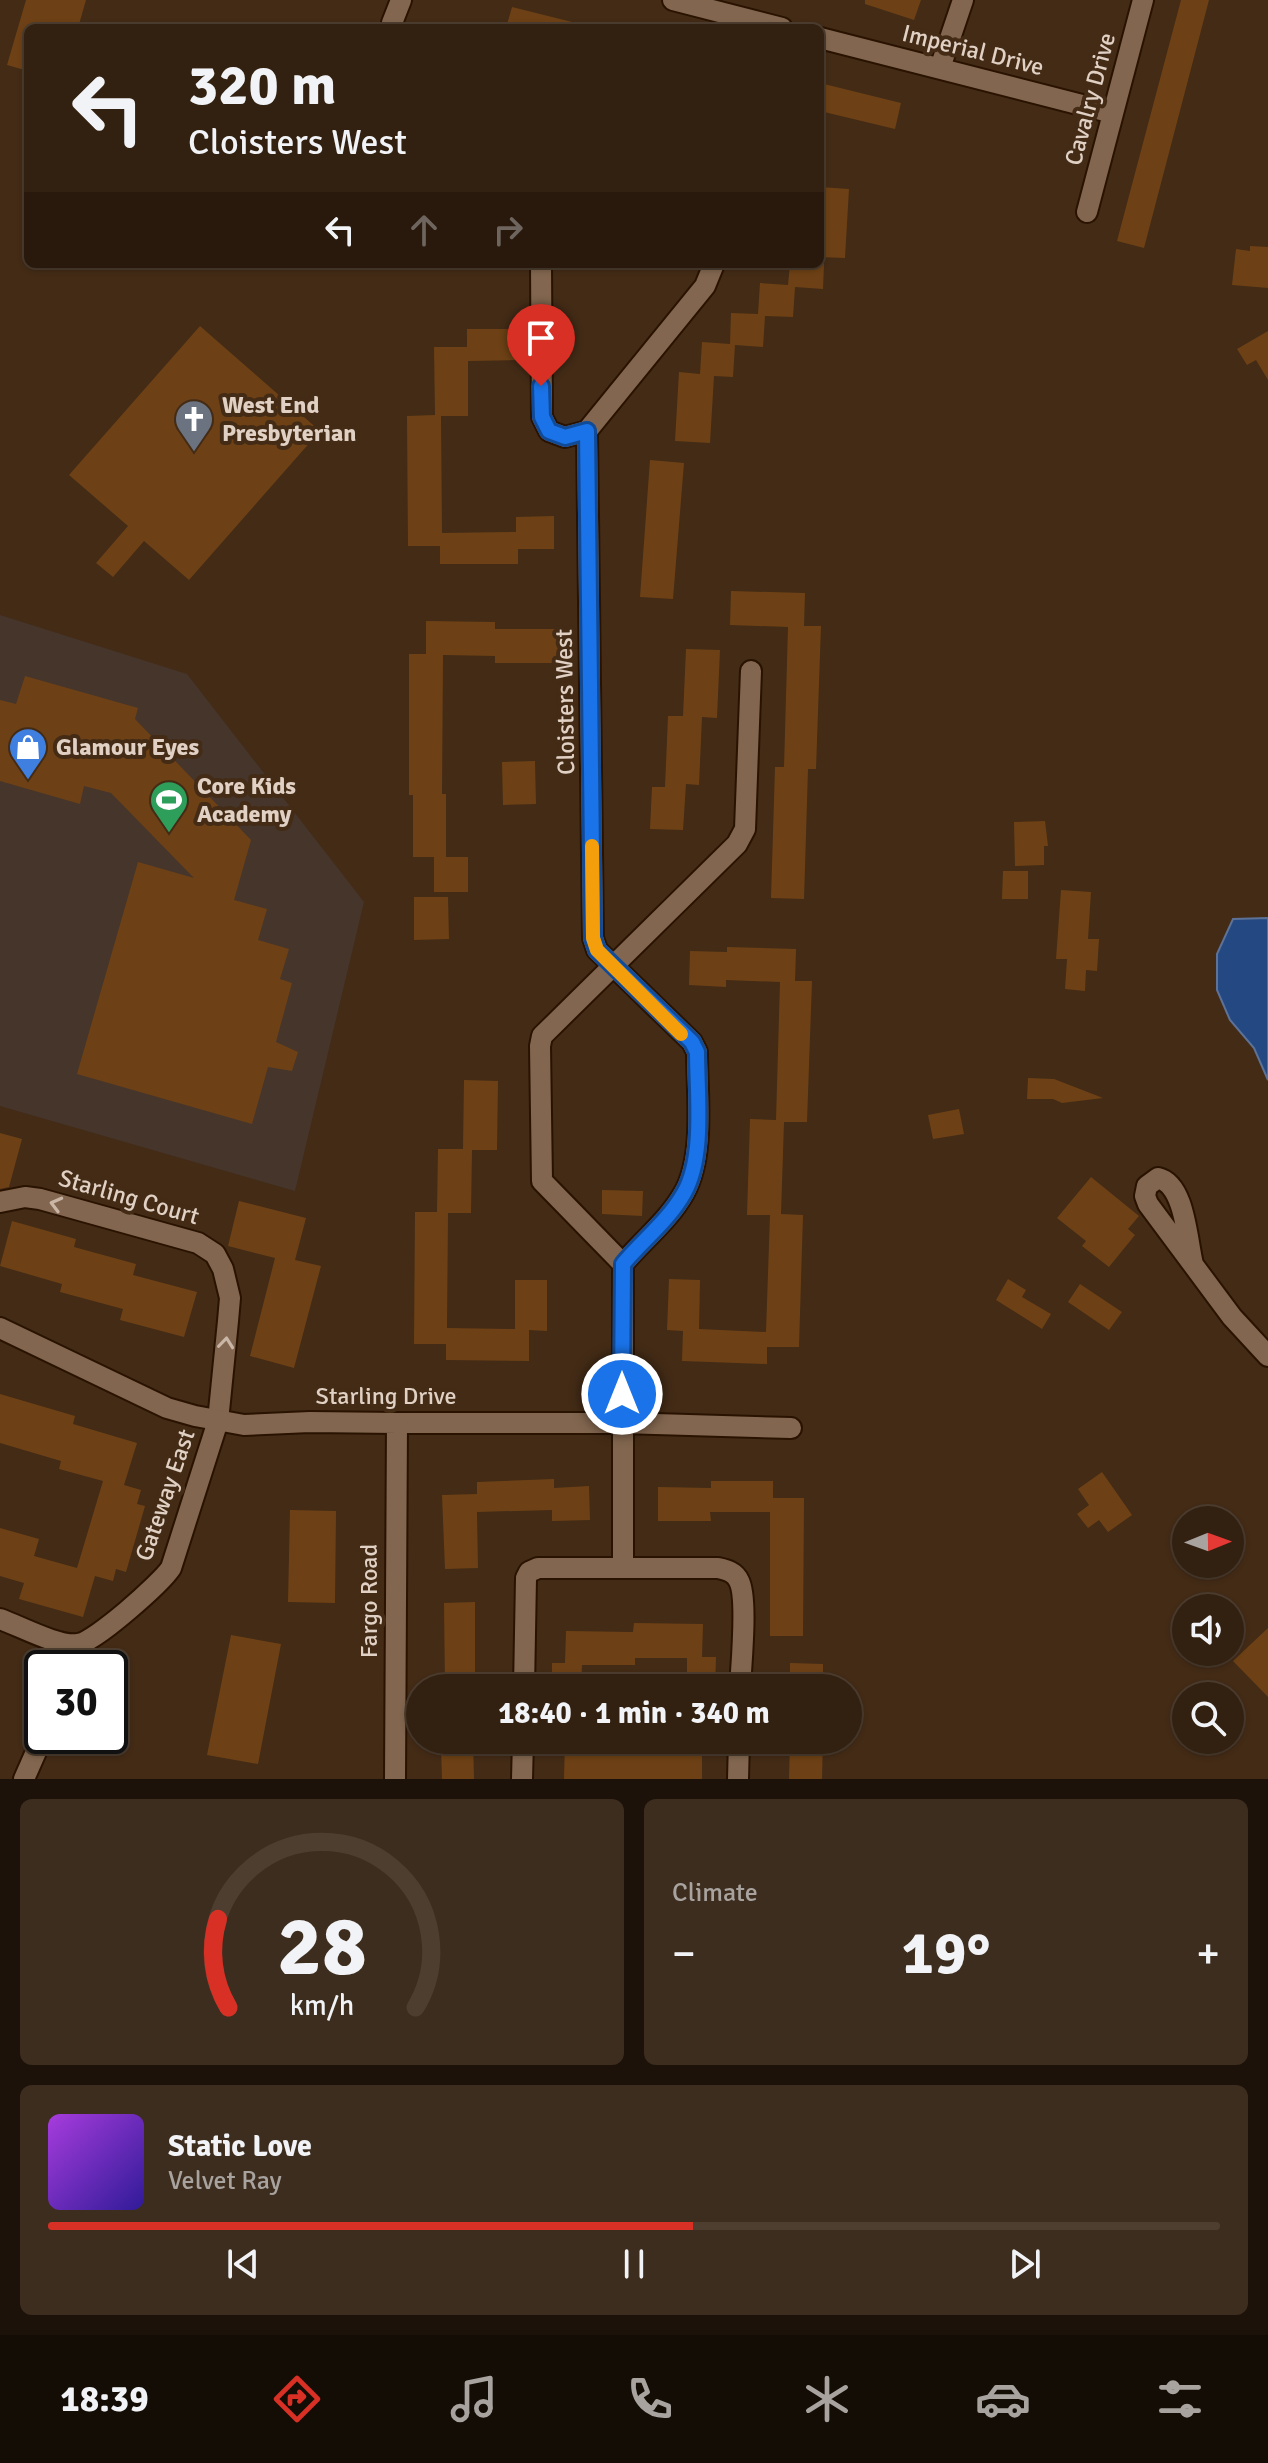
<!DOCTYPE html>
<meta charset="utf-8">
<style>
:root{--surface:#322010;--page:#3d2d1e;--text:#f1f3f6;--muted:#a8a39f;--line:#4d3e30;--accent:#d93025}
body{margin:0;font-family:Signika,sans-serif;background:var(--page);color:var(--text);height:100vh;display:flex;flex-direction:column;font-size:30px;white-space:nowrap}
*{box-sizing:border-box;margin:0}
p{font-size:26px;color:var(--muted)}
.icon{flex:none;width:44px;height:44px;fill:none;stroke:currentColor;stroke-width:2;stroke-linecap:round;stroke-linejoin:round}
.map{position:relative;height:1779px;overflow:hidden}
.sheet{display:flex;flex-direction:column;gap:20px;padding:20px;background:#1c1209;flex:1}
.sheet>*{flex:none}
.guide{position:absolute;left:24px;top:24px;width:800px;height:244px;border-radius:12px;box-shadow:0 2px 6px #0004,0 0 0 2px var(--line);background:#322010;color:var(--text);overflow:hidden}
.needle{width:52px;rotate:89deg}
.tools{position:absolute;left:1172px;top:1506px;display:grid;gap:16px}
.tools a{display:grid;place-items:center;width:72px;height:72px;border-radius:50%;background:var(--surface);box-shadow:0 2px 6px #0004,0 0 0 2px var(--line);font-size:40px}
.speed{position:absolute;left:24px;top:1650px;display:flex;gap:16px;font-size:40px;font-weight:700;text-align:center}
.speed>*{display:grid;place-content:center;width:104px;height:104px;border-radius:50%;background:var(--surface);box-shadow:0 2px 6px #0004,0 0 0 2px var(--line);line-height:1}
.speed .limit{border:4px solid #111;border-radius:12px;background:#fff;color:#111}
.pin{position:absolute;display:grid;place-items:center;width:68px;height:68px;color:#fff;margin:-82px -34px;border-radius:50% 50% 50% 0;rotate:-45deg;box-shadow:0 0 8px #0007}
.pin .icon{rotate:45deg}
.me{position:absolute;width:88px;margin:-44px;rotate:0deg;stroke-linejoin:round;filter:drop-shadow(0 0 6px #0008)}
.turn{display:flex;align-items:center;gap:28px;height:168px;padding:0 32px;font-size:36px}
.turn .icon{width:104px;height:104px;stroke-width:2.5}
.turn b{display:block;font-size:56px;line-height:68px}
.lanes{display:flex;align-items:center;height:76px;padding:0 32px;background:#0003;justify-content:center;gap:40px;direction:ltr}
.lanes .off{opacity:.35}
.big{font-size:60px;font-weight:800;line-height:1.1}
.sheet .card{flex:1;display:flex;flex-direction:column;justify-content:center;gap:12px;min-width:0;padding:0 28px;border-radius:12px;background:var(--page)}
.sheet .dial{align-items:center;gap:0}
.dial svg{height:208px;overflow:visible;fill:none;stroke:var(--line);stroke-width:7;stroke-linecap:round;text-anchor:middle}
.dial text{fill:var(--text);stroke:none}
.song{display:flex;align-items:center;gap:24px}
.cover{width:96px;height:96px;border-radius:12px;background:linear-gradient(135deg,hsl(280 70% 55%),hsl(250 70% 35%))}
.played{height:8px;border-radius:4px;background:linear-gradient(90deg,var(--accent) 55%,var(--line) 55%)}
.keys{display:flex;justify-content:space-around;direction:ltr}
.heat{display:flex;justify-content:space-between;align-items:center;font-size:44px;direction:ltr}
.sheet .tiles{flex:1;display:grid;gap:20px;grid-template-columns:1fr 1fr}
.card:last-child{grid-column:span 2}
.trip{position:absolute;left:406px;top:1674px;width:456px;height:80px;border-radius:40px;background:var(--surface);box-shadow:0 2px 6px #0004,0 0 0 2px var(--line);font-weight:800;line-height:80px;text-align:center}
.dock{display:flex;height:128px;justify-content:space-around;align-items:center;background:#140d06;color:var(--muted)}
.dock .icon{width:56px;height:56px}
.dock .selected{color:var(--accent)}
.dock b{font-size:36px;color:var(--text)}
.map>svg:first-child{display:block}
.commercial{fill:#46352b}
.water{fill:#244982;stroke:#5d7296;stroke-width:2}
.building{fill:#6d4115}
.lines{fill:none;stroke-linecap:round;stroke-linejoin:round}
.minor-casing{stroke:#291300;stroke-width:24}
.tertiary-casing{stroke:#291300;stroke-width:24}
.minor{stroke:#82664f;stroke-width:20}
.tertiary{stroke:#82664f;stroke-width:20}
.oneway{stroke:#c9b6a7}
.route-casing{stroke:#114b97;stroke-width:20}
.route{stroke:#1a73e8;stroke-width:14}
.slow{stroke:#f59e0b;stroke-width:14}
.labels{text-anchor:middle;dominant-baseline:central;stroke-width:8;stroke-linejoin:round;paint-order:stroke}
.street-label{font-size:24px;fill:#e1d1c4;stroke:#432b16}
.poi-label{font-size:24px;font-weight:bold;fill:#e1d1c4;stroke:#432b16;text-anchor:start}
</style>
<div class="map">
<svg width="1268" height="1779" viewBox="0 0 1268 1779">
<rect width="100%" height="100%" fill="#432b16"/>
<path class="commercial" d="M0,615L187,674L364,902L295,1191L0,1106Z"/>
<path class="water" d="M1268,918V1080L1254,1048L1230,1020L1217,990V954L1233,919Z"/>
<path class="building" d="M26,0H86L78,28H28V71L7,65Z
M865,0H921L914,20L865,4Z
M1181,0H1209L1144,248L1117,241Z
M512,7L572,22V28H506Z
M820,83L901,103L895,129L820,111Z
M820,187L849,189L845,258L820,257Z
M1250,246L1268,247V288L1232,285L1236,249L1250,251Z
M790,264H824L823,289L795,287L793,317L765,316L763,347L735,345L733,377L714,376L710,443L675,441L679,372L700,374L702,342L730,344L731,313L758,314L760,283L788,285Z
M200,326L320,431L189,580L144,541L113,577L96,563L128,526L69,475Z
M467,329H518V360L468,361V416H441L442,533L516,532V517L554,516V549H518V564H440V546H408L407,416L435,415L434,347H467Z
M1268,331V380L1256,360L1247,365L1237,349Z
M650,460L684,463L673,599L640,597Z
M731,591L805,593L804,626H821L816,769H808L804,899L771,898L775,767H784L788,627L730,625Z
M426,621L495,622V629H564V663H495V656L443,655L442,794H446V857H468V892H434V857H413V795H409V654H426Z
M686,649L720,650L717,718L702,717L699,785L686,784L683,830L650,829L652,787H665L668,716H683Z
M25,676L138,708L135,719L251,840L234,900L267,909L258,940L289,949L280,979L292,983L276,1042L298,1052L292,1071L268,1067L252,1124L77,1074L138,862L194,878L111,793L84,786L80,804L0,781V700L16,704Z
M535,761L536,804L503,805L502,762Z
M1045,821L1048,846H1044V865L1015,866L1014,822Z
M1003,871H1028V899H1002Z
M1061,890L1091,892L1088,939H1099L1097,971L1086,970L1085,991L1065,989L1067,959H1056Z
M414,897H448L449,939L414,940Z
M727,947L796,949L795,981H812L807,1122H784L781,1214L803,1215L799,1347H767V1364L682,1361L683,1331L667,1330L669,1279L700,1280L699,1329L766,1332L770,1215H747L750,1119L776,1120L780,982L726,980V987L689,985L690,951L727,952Z
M1028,1078L1054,1079L1103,1098L1062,1103L1053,1099H1027Z
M464,1080L498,1081L497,1150H472L471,1213H448L447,1328L515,1329V1280H547V1331L529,1330V1361L446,1360V1344H414L415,1212H437L438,1149H463Z
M959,1109L964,1134L933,1139L928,1115Z
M0,1133L22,1139L9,1187L0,1189Z
M1091,1177L1139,1216L1128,1229L1135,1235L1109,1267L1082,1246L1086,1241L1057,1218Z
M602,1190L643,1191L642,1216L602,1214Z
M239,1201L306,1218L295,1260L321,1266L294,1368L250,1356L275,1258L228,1246Z
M12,1221L76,1239L74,1247L136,1264L133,1275L197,1292L184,1337L120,1320L123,1309L60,1292L62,1284L0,1266Z
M1008,1279L1026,1290L1022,1297L1051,1314L1042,1329L996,1300Z
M1080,1284L1122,1312L1109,1330L1068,1302Z
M0,1394L75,1416L73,1424L137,1443L124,1485L141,1490L137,1504L145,1506L126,1572L116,1569L113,1581L95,1576L83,1617L19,1599L24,1583L0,1576V1528L39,1539L34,1556L77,1568L103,1481L59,1469L61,1461L0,1443Z
M1102,1472L1132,1515L1108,1532L1099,1520L1088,1528L1077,1514L1089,1505L1078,1489Z
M554,1479V1488L589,1486L590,1520L552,1521V1510L477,1512L478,1568L445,1569L442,1495L477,1494V1482Z
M711,1481H773V1498H804L803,1636H770V1512H710L711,1521H658V1487L711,1488Z
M290,1510L336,1511L335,1603L288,1602Z
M475,1602V1688H445L444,1603Z
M634,1623L703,1624L702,1657H716L715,1688H687V1658H635V1665H582L581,1688H552V1663H565L566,1631L633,1632Z
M1268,1628V1697L1233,1661Z
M231,1635L281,1644L258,1764L207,1755Z
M790,1663L823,1664V1688H790Z
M445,1740H473L474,1779H442L441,1748H445Z
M565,1740H581V1752H634V1746H702V1779H564Z
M790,1740H823L822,1779H789Z"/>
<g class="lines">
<defs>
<path id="minor" d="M673,0L782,28
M392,23L401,0
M820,38L1113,113
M940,68L963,0
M1087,212L1143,0
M541,264L542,417L549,431L565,437L587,431L705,286L714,264
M587,431L593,938L597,950L692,1042L697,1052C697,1094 705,1156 684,1193C669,1220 642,1241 623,1264V1567
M0,1202L25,1197L40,1199L198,1243L215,1254L223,1269L230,1298L228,1321L218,1421L171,1568C161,1583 95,1642 78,1644C58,1647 20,1626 0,1619
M623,1264L542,1181L540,1046L542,1036L737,844L745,829L751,671
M1193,1264C1187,1240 1185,1184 1158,1178L1147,1186L1145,1196L1148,1204L1232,1317L1268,1356
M397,1423H622L791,1428
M72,1668L83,1643
M524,1688L526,1578L529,1572L538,1568H718C727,1570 735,1572 739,1581C748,1598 741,1666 740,1688
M24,1779L43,1736
M522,1779L523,1740
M738,1779L739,1740"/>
<path id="tertiary" d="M0,1328L167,1408L195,1416L244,1425L310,1422L397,1423L395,1779"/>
</defs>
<use href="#minor" class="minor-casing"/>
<use href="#tertiary" class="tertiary-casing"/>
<use href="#minor" class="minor"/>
<use href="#tertiary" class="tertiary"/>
</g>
<defs><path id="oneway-chevron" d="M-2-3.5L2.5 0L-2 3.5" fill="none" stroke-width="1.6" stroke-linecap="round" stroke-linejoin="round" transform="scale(2)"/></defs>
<g class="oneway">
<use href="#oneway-chevron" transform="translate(56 1204) rotate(-165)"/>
<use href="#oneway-chevron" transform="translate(226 1343) rotate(-84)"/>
</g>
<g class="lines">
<defs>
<path id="route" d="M541,386L542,417L549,431L565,437L587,431L593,938L597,950L692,1042L697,1052C697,1094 705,1156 684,1193C669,1220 642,1241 623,1264L622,1394"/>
</defs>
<use href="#route" class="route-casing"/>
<use href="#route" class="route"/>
<path class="slow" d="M592,846L593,938L597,950L681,1034"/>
</g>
<defs>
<symbol id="church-pin" viewBox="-11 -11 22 30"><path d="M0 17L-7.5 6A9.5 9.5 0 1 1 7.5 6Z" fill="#6b7280" stroke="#432b16"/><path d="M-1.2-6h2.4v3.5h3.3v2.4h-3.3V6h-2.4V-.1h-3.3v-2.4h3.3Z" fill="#fff"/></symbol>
<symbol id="shop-pin" viewBox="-11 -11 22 30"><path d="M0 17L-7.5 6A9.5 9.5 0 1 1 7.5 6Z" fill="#3f7fe0" stroke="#432b16"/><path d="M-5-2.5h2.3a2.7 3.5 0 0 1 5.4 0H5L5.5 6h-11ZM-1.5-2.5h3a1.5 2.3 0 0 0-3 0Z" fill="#fff"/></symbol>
<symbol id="stadium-pin" viewBox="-11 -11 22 30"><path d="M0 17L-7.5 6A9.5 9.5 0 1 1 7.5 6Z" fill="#2e9e5b" stroke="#432b16"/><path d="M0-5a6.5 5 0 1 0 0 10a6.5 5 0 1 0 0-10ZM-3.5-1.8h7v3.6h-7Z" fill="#fff"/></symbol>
</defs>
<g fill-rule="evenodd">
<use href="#church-pin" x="172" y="397" width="44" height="60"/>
<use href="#shop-pin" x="6" y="725" width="44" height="60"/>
<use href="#stadium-pin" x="147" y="778" width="44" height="60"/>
</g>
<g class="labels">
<g class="street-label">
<text transform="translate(973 50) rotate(14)">Imperial Drive</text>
<text transform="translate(1090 99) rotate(-75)">Cavalry Drive</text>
<text transform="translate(565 702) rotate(-91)">Cloisters West</text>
<text transform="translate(129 1197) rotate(16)">Starling Court</text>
<text x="386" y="1396">Starling Drive</text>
<text transform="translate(165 1495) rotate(-71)">Gateway East</text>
<text transform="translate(369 1601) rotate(-90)">Fargo Road</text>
</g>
<g class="poi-label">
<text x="222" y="405">West End<tspan x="222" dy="28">Presbyterian</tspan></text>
<text x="56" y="747">Glamour Eyes</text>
<text x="197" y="786">Core Kids<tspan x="197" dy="28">Academy</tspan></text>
</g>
</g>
</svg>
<div class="tools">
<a><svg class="needle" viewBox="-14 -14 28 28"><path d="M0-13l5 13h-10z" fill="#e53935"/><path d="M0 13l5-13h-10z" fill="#a8a39f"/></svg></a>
<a><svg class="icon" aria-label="sound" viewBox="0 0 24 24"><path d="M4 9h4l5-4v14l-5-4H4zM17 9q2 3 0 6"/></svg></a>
<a><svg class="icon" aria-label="search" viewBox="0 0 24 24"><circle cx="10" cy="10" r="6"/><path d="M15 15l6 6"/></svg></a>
</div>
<div class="speed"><div class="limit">30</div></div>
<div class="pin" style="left:541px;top:386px;background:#d93025"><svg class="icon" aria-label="arrive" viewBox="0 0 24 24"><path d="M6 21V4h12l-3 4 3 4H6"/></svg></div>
<svg class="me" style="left:622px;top:1394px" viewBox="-20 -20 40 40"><circle r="17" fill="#1a73e8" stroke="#fff" stroke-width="3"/><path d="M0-11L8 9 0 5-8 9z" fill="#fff"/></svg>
<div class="trip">18:40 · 1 min · 340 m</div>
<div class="guide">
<div class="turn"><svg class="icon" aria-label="left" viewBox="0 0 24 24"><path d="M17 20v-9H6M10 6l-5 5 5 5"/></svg><div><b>320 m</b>Cloisters West</div></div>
<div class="lanes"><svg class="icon" aria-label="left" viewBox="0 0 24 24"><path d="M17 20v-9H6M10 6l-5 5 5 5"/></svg><svg class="icon off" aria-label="ahead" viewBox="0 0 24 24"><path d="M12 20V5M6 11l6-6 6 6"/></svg><svg class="icon off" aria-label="right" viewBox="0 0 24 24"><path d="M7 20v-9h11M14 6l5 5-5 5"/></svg></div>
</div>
</div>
<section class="sheet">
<div class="tiles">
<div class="card dial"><svg viewBox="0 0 100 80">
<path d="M14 69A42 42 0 1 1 86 69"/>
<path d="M14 69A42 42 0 0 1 10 35" stroke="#d93025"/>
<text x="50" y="56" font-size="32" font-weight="700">28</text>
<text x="50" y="72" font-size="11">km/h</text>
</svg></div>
<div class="card"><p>Climate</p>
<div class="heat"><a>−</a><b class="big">19°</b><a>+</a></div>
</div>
<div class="card">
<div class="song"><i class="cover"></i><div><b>Static Love</b><p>Velvet Ray</p></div></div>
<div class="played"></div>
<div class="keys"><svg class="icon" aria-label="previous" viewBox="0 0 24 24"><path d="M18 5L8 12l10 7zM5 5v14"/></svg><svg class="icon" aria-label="pause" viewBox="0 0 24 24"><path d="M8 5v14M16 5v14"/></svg><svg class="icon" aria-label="next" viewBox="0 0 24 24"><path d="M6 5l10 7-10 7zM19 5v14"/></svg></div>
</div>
</div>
</section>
<nav class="dock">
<b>18:39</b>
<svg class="icon selected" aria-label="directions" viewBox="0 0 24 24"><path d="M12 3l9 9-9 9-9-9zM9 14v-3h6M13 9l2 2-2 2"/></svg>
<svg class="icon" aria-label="music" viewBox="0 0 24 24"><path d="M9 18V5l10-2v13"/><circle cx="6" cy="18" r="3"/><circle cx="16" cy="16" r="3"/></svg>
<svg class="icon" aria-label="phone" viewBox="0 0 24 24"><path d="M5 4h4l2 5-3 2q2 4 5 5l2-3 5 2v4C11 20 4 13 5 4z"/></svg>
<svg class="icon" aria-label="climate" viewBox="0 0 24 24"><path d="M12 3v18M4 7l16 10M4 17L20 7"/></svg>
<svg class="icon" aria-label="car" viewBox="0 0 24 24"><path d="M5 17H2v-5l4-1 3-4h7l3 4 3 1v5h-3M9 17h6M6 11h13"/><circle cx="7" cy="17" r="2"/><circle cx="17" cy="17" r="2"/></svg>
<svg class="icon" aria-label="filters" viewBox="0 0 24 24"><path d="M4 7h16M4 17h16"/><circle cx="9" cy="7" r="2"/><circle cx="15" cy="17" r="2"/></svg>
</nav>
